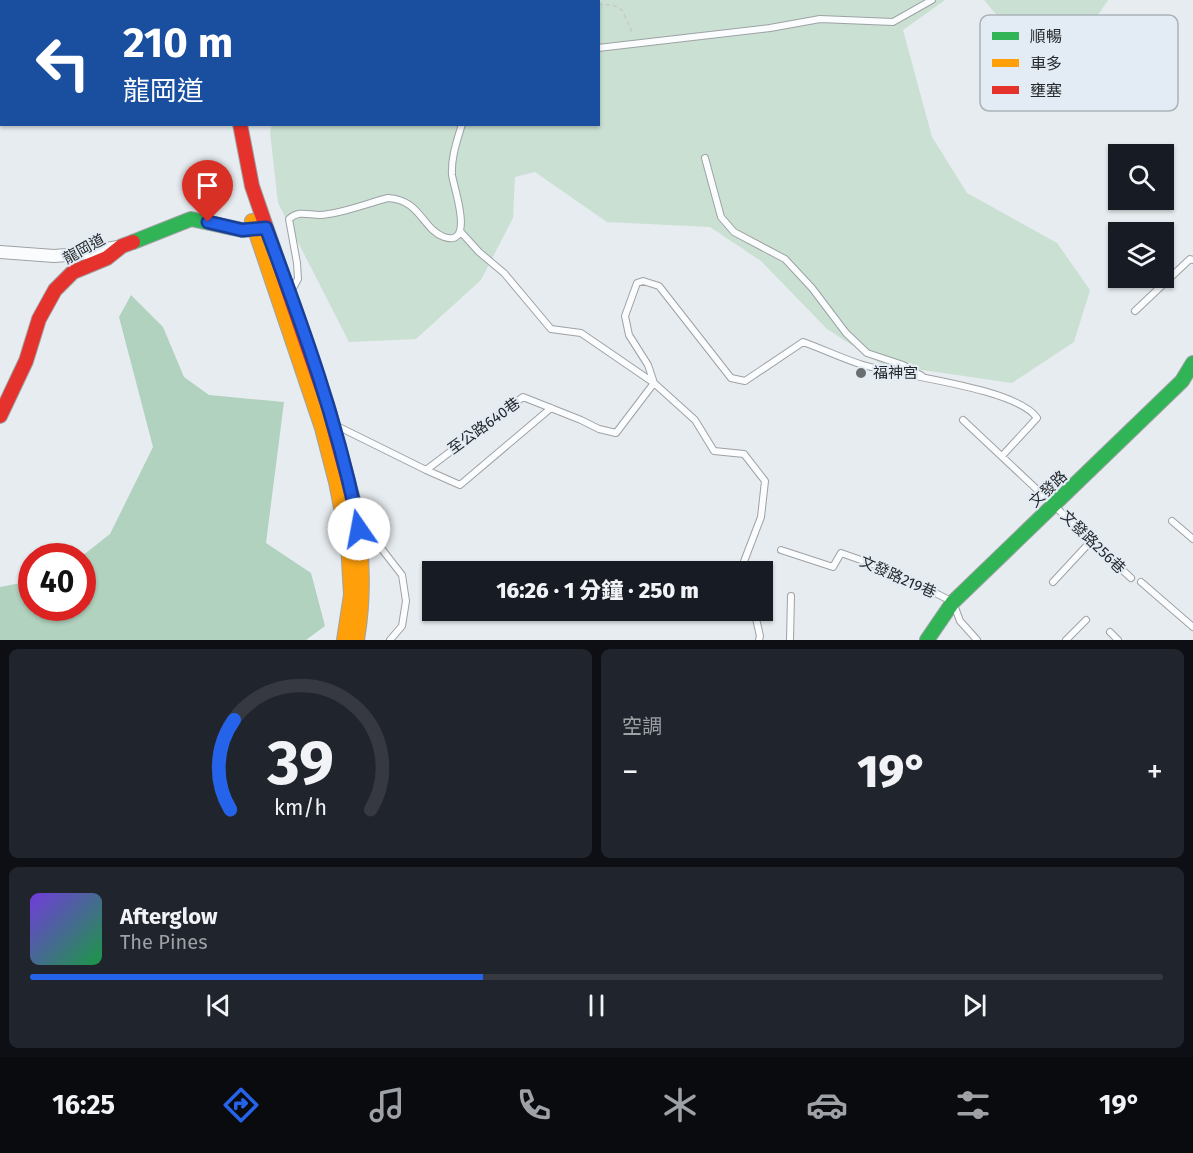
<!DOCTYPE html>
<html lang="zh-TW">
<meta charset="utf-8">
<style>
:root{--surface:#171b24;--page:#20242c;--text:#f1f3f6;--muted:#9ea1a6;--line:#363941;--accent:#2563eb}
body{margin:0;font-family:"Fira Sans","Noto Sans TC",sans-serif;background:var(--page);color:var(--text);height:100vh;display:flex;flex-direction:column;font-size:22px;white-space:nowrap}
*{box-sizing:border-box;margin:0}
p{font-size:20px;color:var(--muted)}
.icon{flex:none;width:33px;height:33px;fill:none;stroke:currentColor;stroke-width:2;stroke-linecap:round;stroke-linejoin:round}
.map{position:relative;height:640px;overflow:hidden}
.panel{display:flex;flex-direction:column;gap:9px;padding:9px;background:#0d0f14;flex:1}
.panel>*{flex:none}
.top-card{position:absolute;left:0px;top:0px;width:600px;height:126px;box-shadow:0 2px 4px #0004;background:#1a4fa0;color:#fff;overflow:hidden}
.tools{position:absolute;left:1108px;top:144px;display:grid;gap:12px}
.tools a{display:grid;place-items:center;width:66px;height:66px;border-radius:0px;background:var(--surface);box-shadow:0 2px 4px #0004;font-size:30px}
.speed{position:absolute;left:18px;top:543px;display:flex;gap:12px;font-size:30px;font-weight:700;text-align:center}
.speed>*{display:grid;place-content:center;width:78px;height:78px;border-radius:50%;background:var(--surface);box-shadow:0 2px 4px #0004;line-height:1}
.speed .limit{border:9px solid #d22;background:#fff;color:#111}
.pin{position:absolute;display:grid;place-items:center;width:51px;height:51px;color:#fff;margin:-62px -26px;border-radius:50% 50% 50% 0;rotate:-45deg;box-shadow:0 0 6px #0007}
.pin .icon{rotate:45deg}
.me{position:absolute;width:66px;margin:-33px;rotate:348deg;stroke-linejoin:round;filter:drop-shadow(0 0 4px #0008)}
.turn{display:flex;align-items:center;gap:21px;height:126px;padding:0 24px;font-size:27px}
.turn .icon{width:78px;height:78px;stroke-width:2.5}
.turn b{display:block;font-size:42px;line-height:51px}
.big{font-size:45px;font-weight:800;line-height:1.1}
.panel .tile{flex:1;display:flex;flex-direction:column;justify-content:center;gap:9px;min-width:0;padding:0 21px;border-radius:9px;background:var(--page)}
.panel .dial{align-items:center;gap:0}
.dial svg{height:156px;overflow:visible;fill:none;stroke:var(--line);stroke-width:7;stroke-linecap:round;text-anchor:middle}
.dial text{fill:var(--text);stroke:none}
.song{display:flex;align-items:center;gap:18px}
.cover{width:72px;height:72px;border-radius:9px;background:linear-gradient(135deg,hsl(260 70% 55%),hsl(140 70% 35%))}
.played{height:6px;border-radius:3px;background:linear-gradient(90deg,var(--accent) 40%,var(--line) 40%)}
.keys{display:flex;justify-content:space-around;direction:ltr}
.heat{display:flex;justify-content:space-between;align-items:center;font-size:33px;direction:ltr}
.panel .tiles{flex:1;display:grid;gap:9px;grid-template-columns:1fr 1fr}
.tile:last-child{grid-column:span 2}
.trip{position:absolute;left:422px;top:561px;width:351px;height:60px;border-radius:0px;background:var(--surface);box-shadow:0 2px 4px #0004;font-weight:800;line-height:60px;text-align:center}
.dock{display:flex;height:96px;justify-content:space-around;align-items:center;background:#090b0e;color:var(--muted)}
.dock .icon{width:42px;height:42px}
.dock .selected{color:var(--accent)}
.dock b{font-size:27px;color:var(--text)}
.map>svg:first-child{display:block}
.green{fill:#c9e0d2}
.forest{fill:#b1d2be}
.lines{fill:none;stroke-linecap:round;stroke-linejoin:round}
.lane-casing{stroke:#9ea2a5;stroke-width:8}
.street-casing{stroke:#9ea2a5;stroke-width:14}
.fast-casing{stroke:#9ea2a5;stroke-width:16}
.slow-casing{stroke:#9ea2a5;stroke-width:16}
.jam-casing{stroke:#9ea2a5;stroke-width:16}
.path{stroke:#c9cacb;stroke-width:1.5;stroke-dasharray:4.5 3;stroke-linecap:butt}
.lane{stroke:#fbfcfd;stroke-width:6}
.street{stroke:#fbfcfd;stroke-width:12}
.fast{stroke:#30b455;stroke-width:14}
.slow{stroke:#ff9f0a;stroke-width:14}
.jam{stroke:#e5322d;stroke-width:14}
.route-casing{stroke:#184099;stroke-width:15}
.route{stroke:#2563eb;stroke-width:10}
.poi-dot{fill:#6a6d71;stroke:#e3ecf4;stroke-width:2}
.labels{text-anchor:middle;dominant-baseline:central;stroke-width:4.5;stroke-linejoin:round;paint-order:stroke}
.street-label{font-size:15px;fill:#26292c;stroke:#e3ecf4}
.poi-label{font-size:15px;fill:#26292c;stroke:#e3ecf4;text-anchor:start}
.key{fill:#e3ecf4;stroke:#aab2b8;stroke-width:1.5}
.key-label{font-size:16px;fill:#26292c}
</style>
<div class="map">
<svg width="1193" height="640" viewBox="0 0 1193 640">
<rect width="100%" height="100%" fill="#e7ecf0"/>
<path class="green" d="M257,0H945L903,30L932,137L967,193L1057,243L1090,290L1074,342L1012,383L881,364L827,329L761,261L710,227L607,222L535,172L515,177L513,218L481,280L416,339L349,342L278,203L270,132L272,125L598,124V2H257Z
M984,0H1108L1082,39L1012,33Z"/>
<path class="forest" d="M131,295L163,327L184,377L209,395L284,402L266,543L311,573L325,626L306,640H0V587L31,581L32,608H82V556L110,534L153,447L119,317Z"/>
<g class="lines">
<defs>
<path id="lane" d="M598,48L770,28L820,19L893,22L932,0
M705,158L721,217L734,232L785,259L812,288L846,333L867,353L903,365L922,376
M460,231L479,252L504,273L551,329L581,333L654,383L695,420L714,451L744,454L765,481L761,517L740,572
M293,288L298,279L297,263L289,219C299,210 308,215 320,215C341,214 368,203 388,198C421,200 422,229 444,237C476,248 453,185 452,175C451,157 457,141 462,124
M1135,311L1190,259L1193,260
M963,420L1131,578
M337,426L426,470L523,397L581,420L599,429L616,433L654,383L648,365L629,335L625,316L637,283L643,281L659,286L731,378L745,381L803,342C823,349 843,359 863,365C901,376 1017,388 1037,418L1002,456
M426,470L460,485L551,408
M1172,521L1193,539
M361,542L381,548L402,575L406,601L402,626L390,640
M781,550L833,567L841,553L892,571L953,602L960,621L977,640
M1053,582L1092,540
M1141,582L1193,627
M754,610L760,636L759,640
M1110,632L1118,640
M790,640L791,596
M1066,640L1086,620"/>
<path id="street" d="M0,252L54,256L79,254L118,247"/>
<path id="fast" d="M133,242L191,219L242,230L264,229
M927,640L953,602L1182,381L1193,363"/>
<path id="slow" d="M252,221L322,428L336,482L348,543L351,595L344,640
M354,503C363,549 365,593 357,640"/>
<path id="jam" d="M237,0V2
M240,124L252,186L327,404L354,503
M0,416L26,361L39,319L55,290L73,272L107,258L122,246L133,242"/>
</defs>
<use href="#lane" class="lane-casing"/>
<use href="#street" class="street-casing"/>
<use href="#fast" class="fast-casing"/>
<use href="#slow" class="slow-casing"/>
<use href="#jam" class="jam-casing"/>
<path class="path" d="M593,0L595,2
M598,4L613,5L622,10L633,34"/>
<use href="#lane" class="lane"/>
<use href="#street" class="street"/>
<use href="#fast" class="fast"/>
<use href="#slow" class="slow"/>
<use href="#jam" class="jam"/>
</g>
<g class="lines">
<defs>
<path id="route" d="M208,222L242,230L266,228C303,327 339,426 359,529"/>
</defs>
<use href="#route" class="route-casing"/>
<use href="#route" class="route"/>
</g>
<circle class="poi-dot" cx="861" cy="373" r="6"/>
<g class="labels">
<g class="street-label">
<text transform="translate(84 249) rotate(-29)">龍岡道</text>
<text transform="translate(484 426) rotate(-36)">至公路640巷</text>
<text transform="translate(1048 489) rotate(-43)">文發路</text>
<text transform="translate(1093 542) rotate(44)">文發路256巷</text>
<text transform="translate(898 577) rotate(24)">文發路219巷</text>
</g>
<g class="poi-label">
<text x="873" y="373">福神宮</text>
</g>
</g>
<rect x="980" y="15" width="198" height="96" rx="9" class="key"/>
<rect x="992" y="32" width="27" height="8" fill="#30b455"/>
<rect x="992" y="59" width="27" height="8" fill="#ff9f0a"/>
<rect x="992" y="86" width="27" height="8" fill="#e5322d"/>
<g class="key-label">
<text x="1030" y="42">順暢</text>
<text x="1030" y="69">車多</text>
<text x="1030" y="96">壅塞</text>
</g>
</svg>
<div class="tools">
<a><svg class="icon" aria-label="search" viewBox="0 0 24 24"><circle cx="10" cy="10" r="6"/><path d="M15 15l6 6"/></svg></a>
<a><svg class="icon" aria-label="layers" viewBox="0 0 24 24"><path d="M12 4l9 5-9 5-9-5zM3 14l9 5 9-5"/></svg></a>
</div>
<div class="speed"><div class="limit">40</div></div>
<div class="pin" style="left:208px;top:222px;background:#d93025"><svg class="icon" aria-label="arrive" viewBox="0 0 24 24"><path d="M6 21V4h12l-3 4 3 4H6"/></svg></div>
<svg class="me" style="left:359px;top:529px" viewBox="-20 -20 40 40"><circle r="19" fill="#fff"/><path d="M0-13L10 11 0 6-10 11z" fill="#2563eb"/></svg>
<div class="trip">16:26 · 1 分鐘 · 250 m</div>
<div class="top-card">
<div class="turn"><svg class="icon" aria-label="left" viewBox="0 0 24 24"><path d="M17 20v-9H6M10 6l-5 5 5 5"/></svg><div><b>210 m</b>龍岡道</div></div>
</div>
</div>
<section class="panel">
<div class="tiles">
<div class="tile dial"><svg viewBox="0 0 100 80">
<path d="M14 69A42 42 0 1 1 86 69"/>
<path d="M14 69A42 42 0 0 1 16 23" stroke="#2563eb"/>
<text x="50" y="56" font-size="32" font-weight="700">39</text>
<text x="50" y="72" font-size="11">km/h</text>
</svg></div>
<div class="tile"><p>空調</p>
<div class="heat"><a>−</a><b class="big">19°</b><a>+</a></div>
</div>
<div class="tile">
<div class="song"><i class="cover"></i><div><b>Afterglow</b><p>The Pines</p></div></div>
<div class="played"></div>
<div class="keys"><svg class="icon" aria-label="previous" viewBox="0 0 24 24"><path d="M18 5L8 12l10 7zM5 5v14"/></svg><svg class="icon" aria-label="pause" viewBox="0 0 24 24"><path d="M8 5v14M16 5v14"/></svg><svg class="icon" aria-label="next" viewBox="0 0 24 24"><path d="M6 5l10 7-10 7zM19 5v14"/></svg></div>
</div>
</div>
</section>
<nav class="dock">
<b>16:25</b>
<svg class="icon selected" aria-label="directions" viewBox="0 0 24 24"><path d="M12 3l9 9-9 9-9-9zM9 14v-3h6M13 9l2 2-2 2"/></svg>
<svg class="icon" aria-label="music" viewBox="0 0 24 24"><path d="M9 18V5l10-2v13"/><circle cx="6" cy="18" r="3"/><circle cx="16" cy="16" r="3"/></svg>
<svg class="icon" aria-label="phone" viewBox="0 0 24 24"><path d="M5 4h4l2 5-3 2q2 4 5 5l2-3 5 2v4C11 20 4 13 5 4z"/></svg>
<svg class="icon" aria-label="climate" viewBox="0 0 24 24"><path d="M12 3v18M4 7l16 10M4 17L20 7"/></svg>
<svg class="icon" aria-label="car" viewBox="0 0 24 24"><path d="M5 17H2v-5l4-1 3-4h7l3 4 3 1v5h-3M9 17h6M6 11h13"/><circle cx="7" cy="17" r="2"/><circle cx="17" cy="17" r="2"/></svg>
<svg class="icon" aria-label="filters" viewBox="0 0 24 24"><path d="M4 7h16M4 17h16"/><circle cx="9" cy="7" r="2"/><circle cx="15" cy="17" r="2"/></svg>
<b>19°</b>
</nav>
